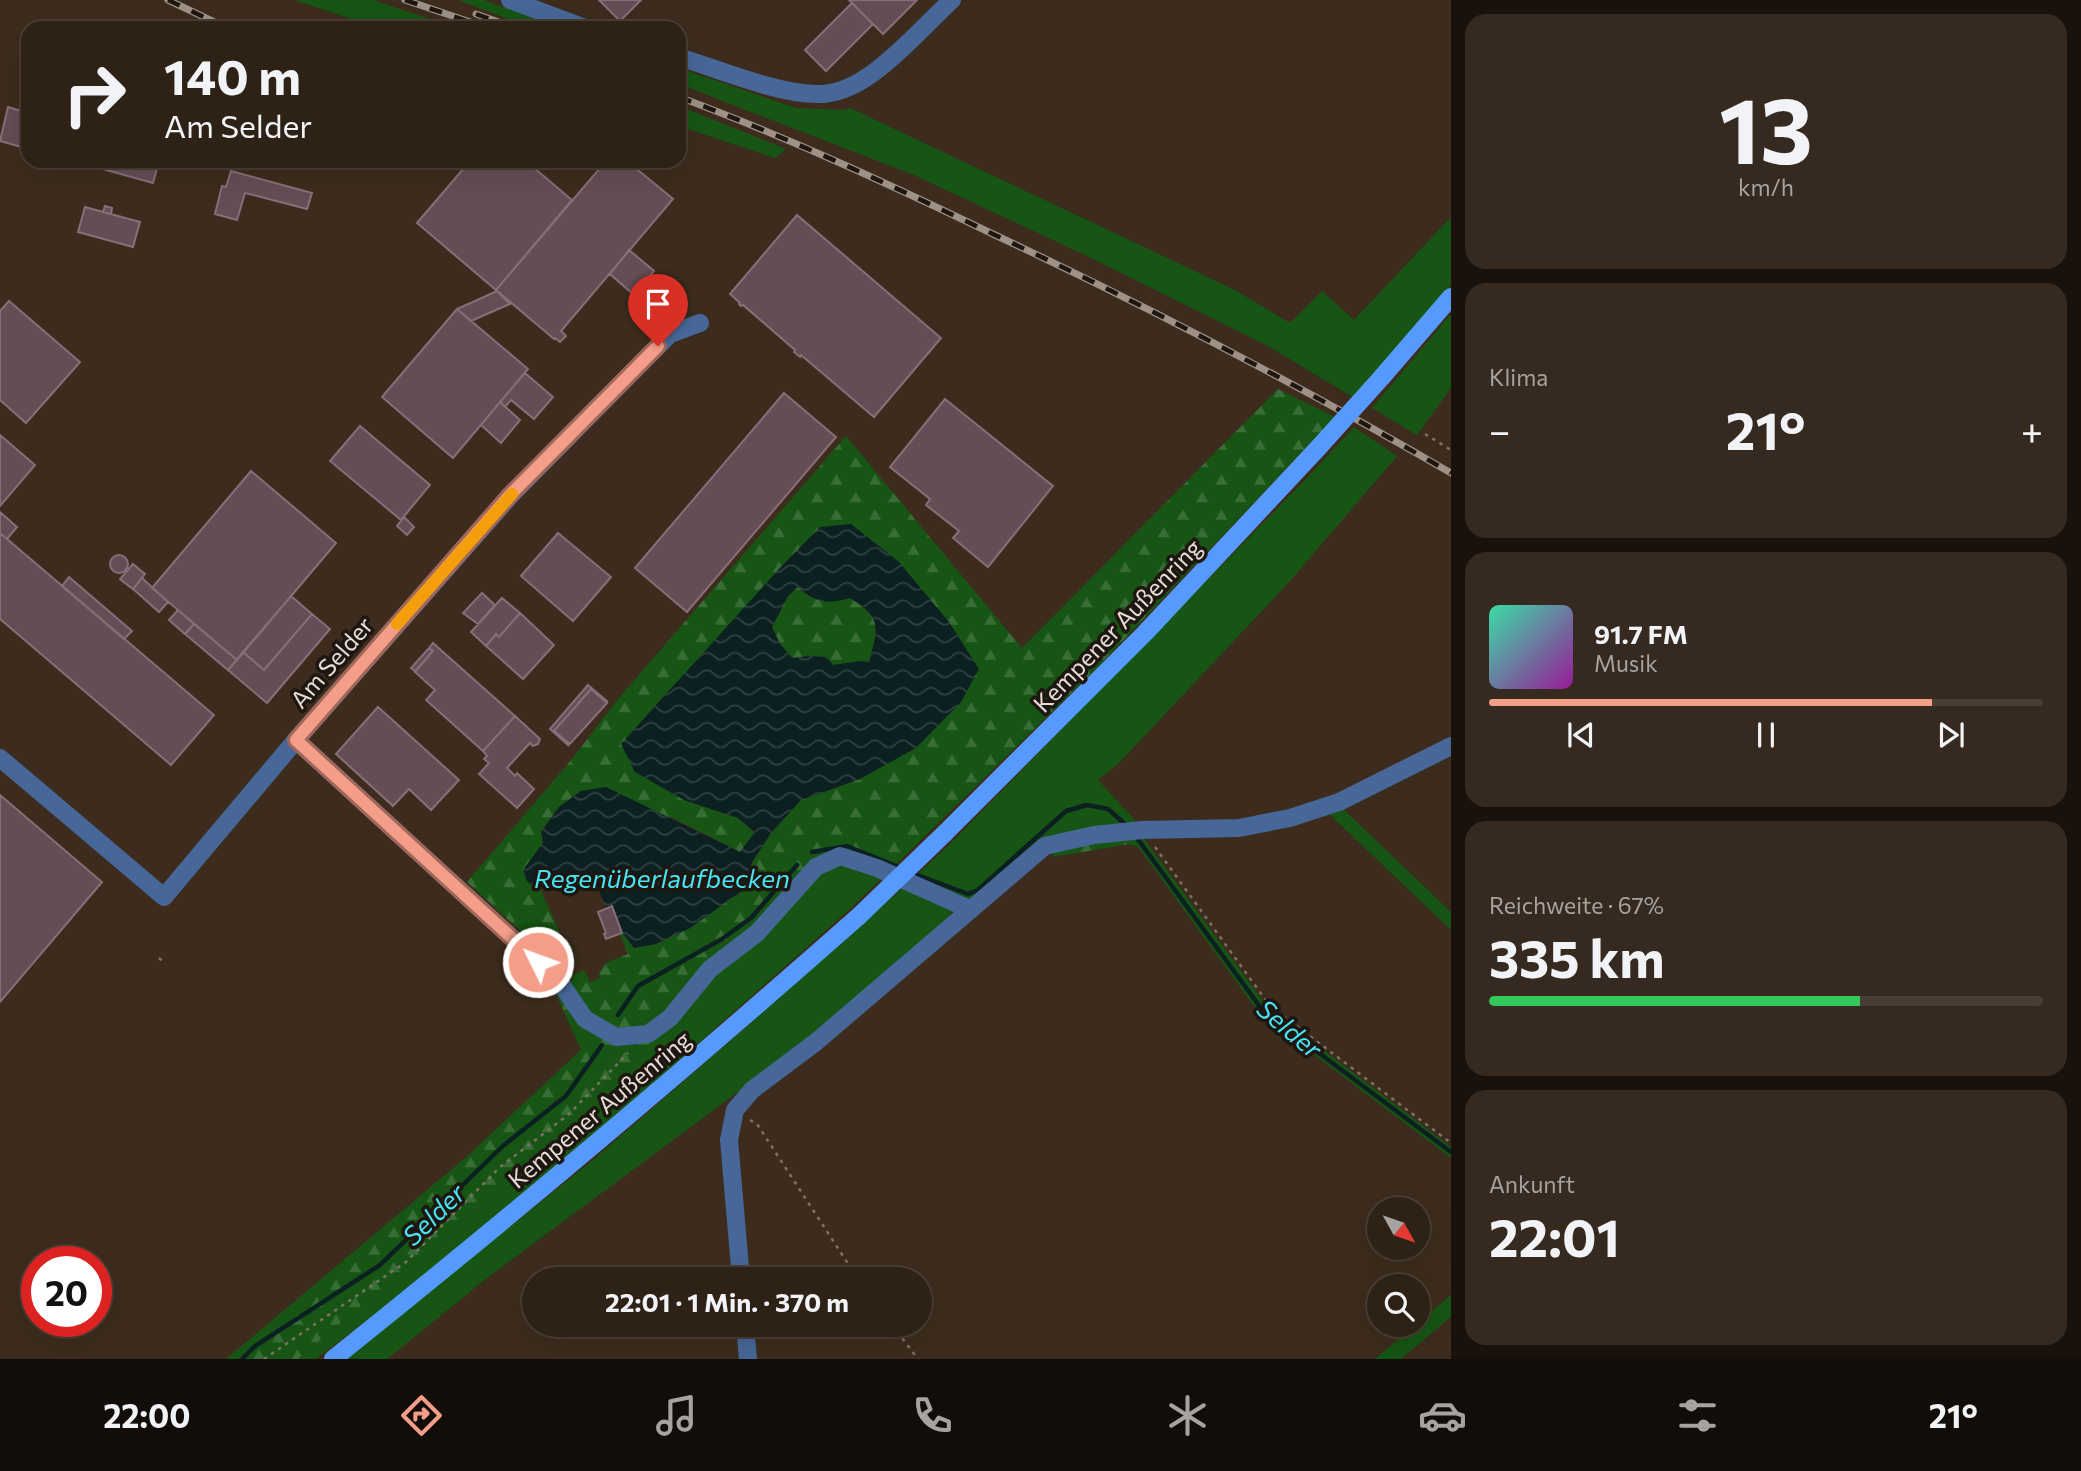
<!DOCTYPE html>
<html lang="de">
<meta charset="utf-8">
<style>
:root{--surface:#2e2116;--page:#36291f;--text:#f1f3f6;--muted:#a7a3a1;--line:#493e35;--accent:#f49e89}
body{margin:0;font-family:Commissioner,sans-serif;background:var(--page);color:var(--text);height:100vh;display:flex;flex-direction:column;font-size:26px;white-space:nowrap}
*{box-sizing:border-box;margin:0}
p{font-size:23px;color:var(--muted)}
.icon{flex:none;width:38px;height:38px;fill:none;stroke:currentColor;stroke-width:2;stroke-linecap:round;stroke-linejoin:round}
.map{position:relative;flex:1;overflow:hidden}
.panel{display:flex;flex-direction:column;gap:14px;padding:14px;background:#19120c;width:630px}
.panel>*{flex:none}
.hud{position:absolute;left:21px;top:21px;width:665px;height:147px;border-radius:21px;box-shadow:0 7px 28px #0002,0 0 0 2px var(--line);background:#2e2116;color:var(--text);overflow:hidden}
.needle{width:46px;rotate:130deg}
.tools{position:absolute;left:1367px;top:1197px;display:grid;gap:14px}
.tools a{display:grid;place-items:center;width:63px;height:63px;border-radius:50%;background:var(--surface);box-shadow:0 7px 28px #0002,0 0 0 2px var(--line);font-size:35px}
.speed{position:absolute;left:21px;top:1246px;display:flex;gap:14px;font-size:35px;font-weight:700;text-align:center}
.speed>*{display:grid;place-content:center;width:91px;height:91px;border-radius:50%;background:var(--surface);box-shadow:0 7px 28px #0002,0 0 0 2px var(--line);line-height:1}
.speed .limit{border:10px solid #d22;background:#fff;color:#111}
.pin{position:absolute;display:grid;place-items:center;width:60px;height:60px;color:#fff;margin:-72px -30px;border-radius:50% 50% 50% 0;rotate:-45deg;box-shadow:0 0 7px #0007}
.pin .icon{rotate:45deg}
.me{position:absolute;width:77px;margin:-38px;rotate:312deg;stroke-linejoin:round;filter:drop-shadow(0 0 5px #0008)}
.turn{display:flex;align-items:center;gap:24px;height:147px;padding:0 28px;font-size:32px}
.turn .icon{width:91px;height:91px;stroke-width:2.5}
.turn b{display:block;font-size:49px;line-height:60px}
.big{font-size:52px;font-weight:700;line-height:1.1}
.panel .tile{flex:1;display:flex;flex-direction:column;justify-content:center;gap:10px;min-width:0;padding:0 24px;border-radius:21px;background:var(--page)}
.panel .dial{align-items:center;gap:0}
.dial b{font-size:91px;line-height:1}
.song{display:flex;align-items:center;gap:21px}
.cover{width:84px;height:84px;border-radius:10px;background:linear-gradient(135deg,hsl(160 70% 55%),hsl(300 70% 35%))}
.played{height:7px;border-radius:4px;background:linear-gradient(90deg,var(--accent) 80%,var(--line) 80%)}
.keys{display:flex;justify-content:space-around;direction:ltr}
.heat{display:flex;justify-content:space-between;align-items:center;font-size:38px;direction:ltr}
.charge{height:10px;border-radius:5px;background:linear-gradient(90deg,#34c759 67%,var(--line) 0)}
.trip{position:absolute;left:522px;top:1267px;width:410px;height:70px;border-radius:35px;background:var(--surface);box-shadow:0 7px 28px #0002,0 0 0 2px var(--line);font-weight:700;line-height:70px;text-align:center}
.menu{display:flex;height:112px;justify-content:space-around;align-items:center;background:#120d09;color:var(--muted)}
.menu .icon{width:49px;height:49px}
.menu .on{color:var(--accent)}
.menu b{font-size:32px;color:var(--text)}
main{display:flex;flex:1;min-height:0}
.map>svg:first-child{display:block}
.grass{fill:#165514}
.forest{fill:url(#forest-firs)}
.water{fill:url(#water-waves);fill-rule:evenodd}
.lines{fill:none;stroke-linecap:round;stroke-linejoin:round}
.stream{stroke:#0c2022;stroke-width:4.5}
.building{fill:#654d56;stroke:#886e78;stroke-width:2}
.path{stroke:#7f7164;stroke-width:2.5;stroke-dasharray:3.5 5;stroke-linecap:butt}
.minor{stroke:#466797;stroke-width:18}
.major{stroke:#579afd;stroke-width:18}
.rail-casing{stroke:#9e9185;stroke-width:7}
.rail{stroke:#1e1610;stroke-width:4.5;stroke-dasharray:13;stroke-linecap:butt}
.major-bridge{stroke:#579afd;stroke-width:18}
.route-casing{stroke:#9f6759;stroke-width:18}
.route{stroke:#f49e89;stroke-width:12}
.slow{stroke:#f59e0b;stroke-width:12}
.labels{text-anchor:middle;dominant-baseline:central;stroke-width:7;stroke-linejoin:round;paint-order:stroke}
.street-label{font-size:24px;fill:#e8ddd4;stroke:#1e1610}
.water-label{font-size:26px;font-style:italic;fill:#49e4f4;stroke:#1e1610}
</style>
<main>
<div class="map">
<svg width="1451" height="1359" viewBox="0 0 1451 1359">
<defs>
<pattern id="forest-firs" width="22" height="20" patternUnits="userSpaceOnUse" patternTransform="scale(1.75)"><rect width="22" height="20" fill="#165514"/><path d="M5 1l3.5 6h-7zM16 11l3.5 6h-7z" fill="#386d35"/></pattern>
<pattern id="water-waves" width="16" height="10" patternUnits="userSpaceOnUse" patternTransform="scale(1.75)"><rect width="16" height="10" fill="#0c2022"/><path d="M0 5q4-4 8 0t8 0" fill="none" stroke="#2f4041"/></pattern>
</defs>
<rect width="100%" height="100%" fill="#3d2c1d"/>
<path class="grass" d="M294,0H373L457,28H379Z
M458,0H483L564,28H532Z
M679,68L796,108L844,110L850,108L1235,290L1290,323L1322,291L1354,320L1451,217V285L1356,399L1268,346L1089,257L914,175L679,84Z
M679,106L786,149L775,158L679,126Z
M1451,314V388L1417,435L1372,408Z
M1354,427L1397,456L1290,581L1118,764L1098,780L1141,827L1060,838L971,900L958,898L913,878L946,848L1305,480Z
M1340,806L1451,912V930L1325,810Z
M1128,836H1142L1268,1008L1451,1147V1158L1259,1013L1139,848Z
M834,865L861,867L884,876L851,908L642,1093L418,1281L316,1359H298L494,1194L671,1023L720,970L810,880Z
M906,885L941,899L952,911L944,927L812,1037L491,1275L387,1359H345L593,1160L760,1015Z
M1451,1295V1317L1401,1359H1375Z"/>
<path class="forest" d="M1278,389L1335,417L1097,668L884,876L861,867L834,865L810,880L720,970L671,1023L494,1194L298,1359H226L464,1159L581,1050L553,987L573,980L570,976L584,970L590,982L600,978L599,973L606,963L628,954L620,934L623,933L634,948L656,944L690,928L746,888L752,870V863L771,833L801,800L860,779L961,702L820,527L653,708L684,800L738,818L755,833L740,852L673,818L581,791L559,807L541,832L543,843L523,870L536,888H540L573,963L560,967L467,882L572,759L618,699L846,436L1022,648Z
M797,587C812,599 832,603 850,598C883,618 878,628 869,662L833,665L810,656L792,658L780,644L772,627L788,596Z
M1128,836L1139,848L1130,844L1053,857V853Z"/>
<path class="water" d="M851,524L899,562L949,622L979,669L961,702L916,748L860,779L801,800L771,833L752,862L746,888L690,928L656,944L634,948L623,933L613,906L606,908L595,881L585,878L560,886L536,888L527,881L523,870L543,843L541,832L559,807L581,791L606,787L740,852L755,832L738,818L684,800L635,772L621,744L777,571L820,527ZM798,587C816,603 827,605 850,598C883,618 878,628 869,662L860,661L833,665L827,657L810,656L792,658L780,644L772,627L788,596Z"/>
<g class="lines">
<path class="stream" d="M1137,838L1263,1011L1451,1152
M812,852L847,846L901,868
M912,873L968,894L978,890L1066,811L1087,805L1108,809L1125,824
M618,1015L638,986L722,939L751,918L797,865
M242,1359L255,1346L380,1265L504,1145L566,1096L602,1045"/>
</g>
<path class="building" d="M599,0H641L620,21Z
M849,0H917L883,34Z
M852,3L873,24L826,71L805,50Z
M28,42V66L22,65Z
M8,107L28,113V149L0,141Z
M74,161H159L153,183Z
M470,161H526L572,200L496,290L417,223Z
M606,161H627L673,199L561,331L566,336L560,342L555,338L554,339L496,290Z
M231,171L312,193L307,209L245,193L237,220L215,214L222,186L226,187Z
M105,206L112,208L111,214L103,212Z
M85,207L140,222L133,247L78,232Z
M797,215L941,338L874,417L801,355L800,357L794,352L795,350L743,305L741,306L739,304L740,303L730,294Z
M629,250L654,271L634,295L610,274Z
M497,291L510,304L471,321L457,309Z
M9,301L80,362L26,423L0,400V311Z
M457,309L528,369L453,458L382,397Z
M525,373L553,397L534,419L511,400L505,407L500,402Z
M784,393L836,437L687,612L635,568Z
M945,399L1053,486L988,567L953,538L959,531L926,505L930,499L890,467Z
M500,402L520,420L501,443L481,425Z
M360,426L430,485L401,520L330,461Z
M0,435L35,465L0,506Z
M251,471L336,543L237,660L152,588Z
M0,512L17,527L7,539L0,533Z
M404,517L414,527L407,535L397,526Z
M0,533L214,715L171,765L0,619Z
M558,533L611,577L573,621L521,576Z
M110 564a9 9 0 1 1 18 0a9 9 0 1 1-18 0Z
M133,564L145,574L133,589L120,579Z
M69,577L132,631L124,639L62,586Z
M142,578L168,602L159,612L133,589Z
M482,593L495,605L478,624L463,613Z
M291,596L312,614L264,670L243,652Z
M502,598L520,613L499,637L496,634L486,646L471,632Z
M178,610L194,624L185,634L169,620Z
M520,613L554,645L523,679L486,646L496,634L499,637Z
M312,614L330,629L267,703L228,670L243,652L264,670Z
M194,624L237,660L228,670L185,634Z
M433,643L515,716L483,751L426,700L435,690L415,672L433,651L429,648Z
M429,648L433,651L415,671L411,668Z
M588,685L608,702L591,689L554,731L569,746L550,729Z
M591,689L607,703L570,744L554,731Z
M378,707L459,780L431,810L409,789L393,806L336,754Z
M515,716L540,739L538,744L533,746L530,743L507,768L515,776L517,773L534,789L517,808L479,774L489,763L484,759L487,756L483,751Z
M0,795L102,882L0,1002Z
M612,906L622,933L606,939L604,934L606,933L598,912Z"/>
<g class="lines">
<path class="path" d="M601,24L614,28
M1425,434L1451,450
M1155,847L1270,1006L1451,1143
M159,958L163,962
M750,1120L757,1124L858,1279
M892,1325L918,1359
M264,1359L406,1262L500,1167L568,1115L628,1053"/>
<path class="minor" d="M510,0L585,28
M679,57C718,69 780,95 819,94C838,94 858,84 873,73C902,52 926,24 952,0
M296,740L559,981L585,1019L616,1037L648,1034L670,1018L710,969L757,933L816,867L840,856L877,868L969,909
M0,758L164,897L296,740L511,495L670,334L700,323
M741,1279L729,1140L735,1110L752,1090L816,1042L1045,846L1094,835L1142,830L1239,828L1290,818L1339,802L1451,746
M745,1325L748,1359"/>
<path class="major" d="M1382,377L1451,297
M945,833L1145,633L1319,447
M333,1359C512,1216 687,1068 859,916"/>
<defs>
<path id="rail" d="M168,0L227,28
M405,0L488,28
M476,14L516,28
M679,97C787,137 891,185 995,235C1151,308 1302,387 1451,473"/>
</defs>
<use href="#rail" class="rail-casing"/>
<use href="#rail" class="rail"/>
<path class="major-bridge" d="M1319,447L1382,377
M859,916L945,833"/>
</g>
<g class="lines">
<defs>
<path id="route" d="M538,962L296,740L510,495L658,346"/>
</defs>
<use href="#route" class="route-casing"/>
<use href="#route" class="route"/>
<path class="slow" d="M397,624L512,494"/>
</g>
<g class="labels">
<g class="street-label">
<text transform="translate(1117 625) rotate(-46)">Kempener Außenring</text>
<text transform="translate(331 662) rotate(-49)">Am Selder</text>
<text transform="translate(599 1109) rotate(-40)">Kempener Außenring</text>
</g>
<g class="water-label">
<text x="662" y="877">Regenüberlaufbecken</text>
<text transform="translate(1290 1028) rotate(40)">Selder</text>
<text transform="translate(433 1214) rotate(-44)">Selder</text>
</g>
</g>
</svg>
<div class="tools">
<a><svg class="needle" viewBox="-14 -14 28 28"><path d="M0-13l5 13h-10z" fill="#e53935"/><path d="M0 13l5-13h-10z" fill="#a7a3a1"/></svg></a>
<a><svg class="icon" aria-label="search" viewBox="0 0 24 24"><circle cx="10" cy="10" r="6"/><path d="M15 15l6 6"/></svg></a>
</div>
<div class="speed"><div class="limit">20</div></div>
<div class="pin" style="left:658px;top:346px;background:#d93025"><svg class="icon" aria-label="arrive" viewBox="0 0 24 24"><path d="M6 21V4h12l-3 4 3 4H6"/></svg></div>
<svg class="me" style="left:538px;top:962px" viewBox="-20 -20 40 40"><circle r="17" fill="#f49e89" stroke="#fff" stroke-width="3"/><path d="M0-11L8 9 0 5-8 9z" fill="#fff"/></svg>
<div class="trip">22:01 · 1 Min. · 370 m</div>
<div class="hud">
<div class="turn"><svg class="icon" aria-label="right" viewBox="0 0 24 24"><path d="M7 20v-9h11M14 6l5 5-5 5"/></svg><div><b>140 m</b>Am Selder</div></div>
</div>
</div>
<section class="panel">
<div class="tile dial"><b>13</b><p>km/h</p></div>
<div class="tile"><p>Klima</p>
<div class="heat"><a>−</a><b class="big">21°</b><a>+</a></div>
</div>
<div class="tile">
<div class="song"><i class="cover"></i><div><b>91.7 FM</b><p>Musik</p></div></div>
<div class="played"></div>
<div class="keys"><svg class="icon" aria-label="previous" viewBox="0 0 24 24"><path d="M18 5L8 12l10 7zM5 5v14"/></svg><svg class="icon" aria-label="pause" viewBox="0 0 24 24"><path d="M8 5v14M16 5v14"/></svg><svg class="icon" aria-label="next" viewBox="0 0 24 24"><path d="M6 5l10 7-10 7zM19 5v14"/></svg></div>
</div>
<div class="tile"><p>Reichweite · 67%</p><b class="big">335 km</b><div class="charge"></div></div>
<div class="tile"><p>Ankunft</p><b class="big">22:01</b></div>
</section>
</main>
<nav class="menu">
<b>22:00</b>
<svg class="icon on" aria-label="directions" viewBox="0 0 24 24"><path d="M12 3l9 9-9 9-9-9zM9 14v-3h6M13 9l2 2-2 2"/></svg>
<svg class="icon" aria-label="music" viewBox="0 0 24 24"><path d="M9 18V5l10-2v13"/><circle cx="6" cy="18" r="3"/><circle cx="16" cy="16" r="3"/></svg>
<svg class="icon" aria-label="phone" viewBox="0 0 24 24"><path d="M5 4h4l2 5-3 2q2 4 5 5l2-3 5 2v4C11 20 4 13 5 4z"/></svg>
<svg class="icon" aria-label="climate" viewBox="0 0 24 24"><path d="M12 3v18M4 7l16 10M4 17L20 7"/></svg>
<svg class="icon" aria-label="car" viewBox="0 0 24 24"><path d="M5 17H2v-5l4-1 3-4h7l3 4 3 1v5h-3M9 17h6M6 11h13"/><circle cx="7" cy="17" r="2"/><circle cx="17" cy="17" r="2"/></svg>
<svg class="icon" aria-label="filters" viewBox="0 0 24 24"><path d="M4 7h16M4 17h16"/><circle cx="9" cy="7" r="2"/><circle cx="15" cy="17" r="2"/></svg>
<b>21°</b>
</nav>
